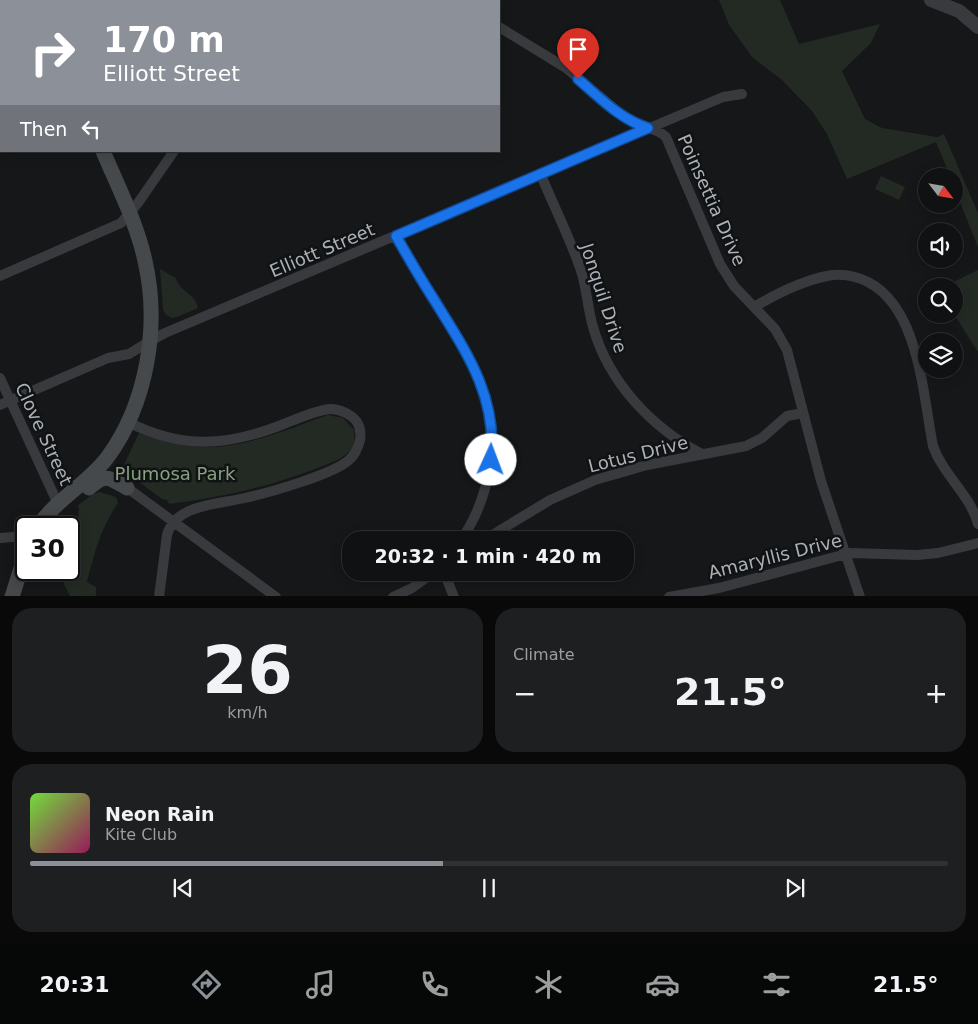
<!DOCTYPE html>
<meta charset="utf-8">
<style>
:root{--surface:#101112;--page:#1e1f20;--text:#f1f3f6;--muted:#9c9d9f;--line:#303132;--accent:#8c9099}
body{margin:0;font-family:"DejaVu Sans",sans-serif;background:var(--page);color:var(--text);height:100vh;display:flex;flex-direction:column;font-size:19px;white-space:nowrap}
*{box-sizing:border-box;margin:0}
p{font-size:16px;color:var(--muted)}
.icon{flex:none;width:28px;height:28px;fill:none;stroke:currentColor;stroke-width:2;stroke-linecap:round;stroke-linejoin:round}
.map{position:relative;height:596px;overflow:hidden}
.drawer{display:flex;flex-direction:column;gap:12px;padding:12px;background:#09090a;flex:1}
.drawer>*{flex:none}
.guide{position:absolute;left:0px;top:0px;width:500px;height:152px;box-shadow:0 2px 12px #0003,0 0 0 1px var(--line);background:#8c9099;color:#fff;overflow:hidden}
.needle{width:32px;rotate:121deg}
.controls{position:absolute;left:918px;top:168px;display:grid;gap:10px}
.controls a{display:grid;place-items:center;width:45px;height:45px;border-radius:50%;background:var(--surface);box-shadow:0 2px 12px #0003,0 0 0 1px var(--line);font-size:25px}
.speed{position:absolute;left:15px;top:516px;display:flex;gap:10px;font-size:25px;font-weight:700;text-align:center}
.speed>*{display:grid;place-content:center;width:65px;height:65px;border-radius:50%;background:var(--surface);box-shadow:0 2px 12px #0003,0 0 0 1px var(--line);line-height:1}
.speed .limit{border:2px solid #111;border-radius:8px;background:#fff;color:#111}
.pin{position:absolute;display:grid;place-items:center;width:42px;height:42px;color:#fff;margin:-51px -21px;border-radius:50% 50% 50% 0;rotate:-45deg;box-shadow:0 0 5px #0007}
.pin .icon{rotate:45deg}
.me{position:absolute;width:55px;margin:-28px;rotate:2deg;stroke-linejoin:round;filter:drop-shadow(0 0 4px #0008)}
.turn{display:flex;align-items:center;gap:18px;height:105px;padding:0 20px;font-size:22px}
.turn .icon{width:65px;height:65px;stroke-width:2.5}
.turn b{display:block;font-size:35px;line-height:42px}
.then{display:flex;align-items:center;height:48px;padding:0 20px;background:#0003;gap:10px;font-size:19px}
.big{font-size:38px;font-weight:800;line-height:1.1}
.drawer .tile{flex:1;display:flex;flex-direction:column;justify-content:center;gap:8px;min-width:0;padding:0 18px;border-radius:20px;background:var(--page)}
.drawer .dial{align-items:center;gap:0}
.dial b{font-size:65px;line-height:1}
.song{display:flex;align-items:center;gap:15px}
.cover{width:60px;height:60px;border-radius:8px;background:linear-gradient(135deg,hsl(100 70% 55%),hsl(330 70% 35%))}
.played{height:5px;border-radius:2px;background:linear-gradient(90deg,var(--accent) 45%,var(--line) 45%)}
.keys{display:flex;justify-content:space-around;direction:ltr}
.heat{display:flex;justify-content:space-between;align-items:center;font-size:28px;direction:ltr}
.drawer .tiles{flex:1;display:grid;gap:12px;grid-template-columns:1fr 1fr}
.tile:last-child{grid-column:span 2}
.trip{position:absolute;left:342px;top:531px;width:292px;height:50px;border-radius:20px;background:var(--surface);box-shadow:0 2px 12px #0003,0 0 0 1px var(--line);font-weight:800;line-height:50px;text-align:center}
.menu{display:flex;height:80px;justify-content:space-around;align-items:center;background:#060707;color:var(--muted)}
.menu .icon{width:35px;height:35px}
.menu .on{color:var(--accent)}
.menu b{font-size:22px;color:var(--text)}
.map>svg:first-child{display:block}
.green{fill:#232a23}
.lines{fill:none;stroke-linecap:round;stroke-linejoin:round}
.minor{stroke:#383a3d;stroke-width:10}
.tertiary{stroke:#383a3d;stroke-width:14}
.secondary{stroke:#46494c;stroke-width:15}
.route-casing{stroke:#114b97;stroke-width:12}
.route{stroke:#1a73e8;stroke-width:9}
.labels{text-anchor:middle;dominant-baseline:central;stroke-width:5;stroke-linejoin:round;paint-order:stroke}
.street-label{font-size:18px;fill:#aab1b7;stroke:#111213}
.park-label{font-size:18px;fill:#88a082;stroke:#111213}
</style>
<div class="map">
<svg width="978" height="597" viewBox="0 0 978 597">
<rect width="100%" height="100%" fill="#161718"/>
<path class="green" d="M719,0H780L799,44L880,24L871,43L842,71L865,119L882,128L937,137L944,134L978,213V247L954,187V176H950L936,142L847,179L827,134L812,111L782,80L752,57L729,25Z
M881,176L905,187L899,200L875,189Z
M160,269L176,278C178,287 186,291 192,297C195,299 197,305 198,308L177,317L172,318L166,315L163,309Z
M978,270V352L954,314V286H945Z
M328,415L343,418L354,430C355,438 355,446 349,452C341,460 325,465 315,469C268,487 219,498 169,504L167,500L162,499L127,473L123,467L139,433C191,454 229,450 281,432C297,427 312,420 328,415Z
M100,492L116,497L118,503C101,527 94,554 87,582L96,587V596H70L63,582L66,570H69V559L77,530L79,507L77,506L93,494Z"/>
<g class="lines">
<path class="minor" d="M464,0L465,1
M487,1L489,0
M0,16L1,15
M499,27L566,68L628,120C640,127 656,127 666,137L720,264L734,286L775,329L787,350L821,481L860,597
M0,146L1,145
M541,175C554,207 572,242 582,274C587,292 588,310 593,327C609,383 652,428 702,454
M395,236C409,258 421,280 435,301C473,360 504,412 486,485C481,504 473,523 461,540
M0,276L121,223L138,203L174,151
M754,307C776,294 802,281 827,276C841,273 856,276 868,282C919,308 923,395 933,446C943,475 970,494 978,524
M0,378L58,504
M0,405L108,358L129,354L150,341L165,333L723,97L742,94
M128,422C179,448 222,447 276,427C293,421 312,411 330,409C340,409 351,414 357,422C360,427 361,434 360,440C358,448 355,455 349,460C334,474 271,492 249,497C230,502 207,503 189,511C178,516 170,524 167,535L159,597
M122,484L276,597
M0,538L26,536
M484,540L550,500L595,480L647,465L746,446L762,438L787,416L803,413
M444,572L454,597
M393,597L412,588L434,572
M669,597L719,588L850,553L917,555L938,553L978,543"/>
<path class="tertiary" d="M931,0L959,11L978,27"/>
<path class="secondary" d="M39,0L40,1
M89,488C106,473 108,477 127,488
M37,528C55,500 87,484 107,458C147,404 160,326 145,261C137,223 118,187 103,151
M12,597L26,552"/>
</g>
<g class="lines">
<defs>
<path id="route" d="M491,460C498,396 465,350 433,298C420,278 408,257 396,236L648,128C620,119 600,98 578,79"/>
</defs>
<use href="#route" class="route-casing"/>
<use href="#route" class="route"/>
</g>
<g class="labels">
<g class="street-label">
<text transform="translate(712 200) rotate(66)">Poinsettia Drive</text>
<text transform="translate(322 250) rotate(-23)">Elliott Street</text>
<text transform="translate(604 298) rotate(72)">Jonquil Drive</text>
<text transform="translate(44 434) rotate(65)">Clove Street</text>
<text transform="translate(638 454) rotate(-14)">Lotus Drive</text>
<text transform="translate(775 556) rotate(-14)">Amaryllis Drive</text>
</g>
<g class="park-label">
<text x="175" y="473">Plumosa Park</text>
</g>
</g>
</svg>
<div class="controls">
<a><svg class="needle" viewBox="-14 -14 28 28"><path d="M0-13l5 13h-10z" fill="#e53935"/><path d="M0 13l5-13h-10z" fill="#9c9d9f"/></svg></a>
<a><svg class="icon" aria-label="sound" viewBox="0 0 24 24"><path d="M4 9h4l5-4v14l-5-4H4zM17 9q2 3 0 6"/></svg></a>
<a><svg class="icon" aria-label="search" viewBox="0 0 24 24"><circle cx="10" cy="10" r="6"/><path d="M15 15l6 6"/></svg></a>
<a><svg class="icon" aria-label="layers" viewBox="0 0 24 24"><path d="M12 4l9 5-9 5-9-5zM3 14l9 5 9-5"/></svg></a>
</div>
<div class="speed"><div class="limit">30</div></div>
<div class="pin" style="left:578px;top:79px;background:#d93025"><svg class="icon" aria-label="arrive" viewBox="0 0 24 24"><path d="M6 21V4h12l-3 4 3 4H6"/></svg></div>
<svg class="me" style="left:491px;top:460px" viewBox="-20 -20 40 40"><circle r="19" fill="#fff"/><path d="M0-13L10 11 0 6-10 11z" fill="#1a73e8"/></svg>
<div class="trip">20:32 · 1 min · 420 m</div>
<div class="guide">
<div class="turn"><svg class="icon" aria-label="right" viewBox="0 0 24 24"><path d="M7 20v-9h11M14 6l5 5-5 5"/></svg><div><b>170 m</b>Elliott Street</div></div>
<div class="then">Then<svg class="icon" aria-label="left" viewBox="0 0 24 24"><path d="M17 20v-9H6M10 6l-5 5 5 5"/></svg></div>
</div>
</div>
<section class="drawer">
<div class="tiles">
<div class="tile dial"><b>26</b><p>km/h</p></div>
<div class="tile"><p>Climate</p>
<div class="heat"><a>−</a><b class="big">21.5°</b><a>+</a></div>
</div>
<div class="tile">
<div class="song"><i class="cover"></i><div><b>Neon Rain</b><p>Kite Club</p></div></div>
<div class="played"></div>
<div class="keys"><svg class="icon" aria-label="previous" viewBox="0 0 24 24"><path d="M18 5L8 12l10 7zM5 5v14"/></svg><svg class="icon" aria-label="pause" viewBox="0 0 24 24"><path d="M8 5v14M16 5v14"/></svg><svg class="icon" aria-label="next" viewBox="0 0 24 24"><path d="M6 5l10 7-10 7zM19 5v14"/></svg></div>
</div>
</div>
</section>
<nav class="menu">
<b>20:31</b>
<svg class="icon on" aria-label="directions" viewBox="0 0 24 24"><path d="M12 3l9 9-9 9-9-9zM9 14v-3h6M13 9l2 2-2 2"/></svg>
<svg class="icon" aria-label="music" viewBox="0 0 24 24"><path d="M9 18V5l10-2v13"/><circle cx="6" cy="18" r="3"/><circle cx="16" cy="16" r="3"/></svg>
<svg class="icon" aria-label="phone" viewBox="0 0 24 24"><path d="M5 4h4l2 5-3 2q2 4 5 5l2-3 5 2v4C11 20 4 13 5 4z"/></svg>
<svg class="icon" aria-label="climate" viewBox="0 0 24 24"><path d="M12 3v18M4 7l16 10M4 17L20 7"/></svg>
<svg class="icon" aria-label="car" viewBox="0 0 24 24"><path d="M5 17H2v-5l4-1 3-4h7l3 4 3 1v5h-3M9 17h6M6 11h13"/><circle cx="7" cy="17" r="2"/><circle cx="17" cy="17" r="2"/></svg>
<svg class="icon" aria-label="filters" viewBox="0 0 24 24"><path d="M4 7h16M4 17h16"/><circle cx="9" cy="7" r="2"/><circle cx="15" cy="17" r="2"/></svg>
<b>21.5°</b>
</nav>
